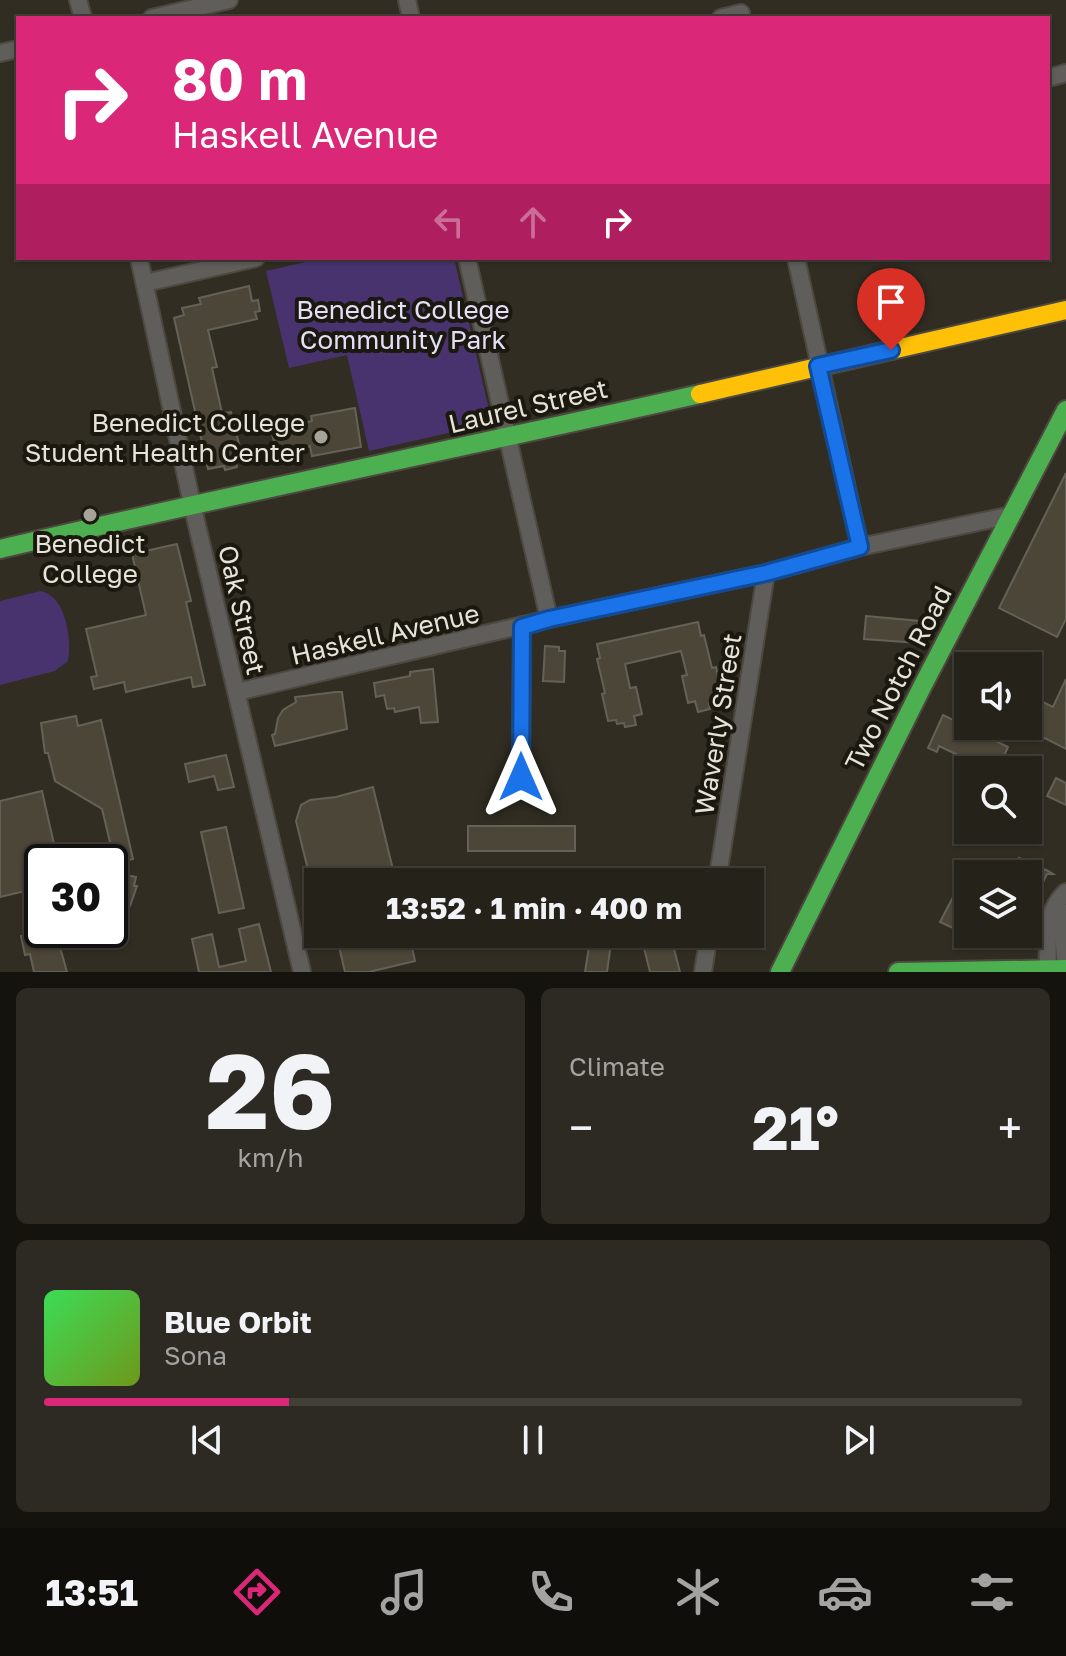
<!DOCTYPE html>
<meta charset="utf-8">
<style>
:root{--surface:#25221a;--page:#2d2a23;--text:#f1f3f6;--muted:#a3a4a2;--line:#423f39;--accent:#db2777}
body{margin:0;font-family:"Golos Text",sans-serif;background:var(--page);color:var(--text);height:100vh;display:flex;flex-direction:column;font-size:30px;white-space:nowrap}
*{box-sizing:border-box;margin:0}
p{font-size:26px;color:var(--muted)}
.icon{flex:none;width:44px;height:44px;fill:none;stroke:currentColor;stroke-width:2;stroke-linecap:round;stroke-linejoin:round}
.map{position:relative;height:972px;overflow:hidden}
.panel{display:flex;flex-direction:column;gap:16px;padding:16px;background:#14130e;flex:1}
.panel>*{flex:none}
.hud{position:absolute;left:16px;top:16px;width:1034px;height:244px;border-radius:0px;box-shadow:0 2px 6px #0004,0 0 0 2px var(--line);background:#db2777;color:#fff;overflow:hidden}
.controls{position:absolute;left:954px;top:652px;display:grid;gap:16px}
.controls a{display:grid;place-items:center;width:88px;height:88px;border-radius:0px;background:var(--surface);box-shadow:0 2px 6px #0004,0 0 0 2px var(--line);font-size:40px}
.speed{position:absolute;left:24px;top:844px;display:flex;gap:16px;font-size:40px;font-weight:700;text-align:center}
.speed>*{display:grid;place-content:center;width:104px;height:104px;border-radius:50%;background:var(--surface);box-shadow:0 2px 6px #0004,0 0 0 2px var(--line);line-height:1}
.speed .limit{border:4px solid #111;border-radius:12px;background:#fff;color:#111}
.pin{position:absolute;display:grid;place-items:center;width:68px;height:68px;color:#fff;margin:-82px -34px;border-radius:50% 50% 50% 0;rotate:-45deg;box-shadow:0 0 8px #0007}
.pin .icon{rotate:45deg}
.me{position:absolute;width:88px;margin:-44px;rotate:0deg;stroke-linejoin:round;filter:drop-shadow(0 0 6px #0008)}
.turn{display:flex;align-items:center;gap:28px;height:168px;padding:0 24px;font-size:36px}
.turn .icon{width:104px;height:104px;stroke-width:2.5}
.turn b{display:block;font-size:56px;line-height:68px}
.lanes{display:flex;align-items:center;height:76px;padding:0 24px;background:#0003;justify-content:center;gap:40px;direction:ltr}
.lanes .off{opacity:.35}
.big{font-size:60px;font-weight:700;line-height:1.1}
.panel .tile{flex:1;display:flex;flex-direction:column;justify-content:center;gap:12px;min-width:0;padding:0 28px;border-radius:12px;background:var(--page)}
.panel .dial{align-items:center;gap:0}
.dial b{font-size:104px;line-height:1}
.song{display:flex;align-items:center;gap:24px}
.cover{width:96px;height:96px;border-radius:12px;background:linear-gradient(135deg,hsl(130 70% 55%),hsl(80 70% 35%))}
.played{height:8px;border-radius:4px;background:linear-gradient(90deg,var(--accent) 25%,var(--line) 25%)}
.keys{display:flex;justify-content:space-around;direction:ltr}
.heat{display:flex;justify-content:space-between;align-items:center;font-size:44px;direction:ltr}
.panel .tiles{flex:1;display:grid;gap:16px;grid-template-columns:1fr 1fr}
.tile:last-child{grid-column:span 2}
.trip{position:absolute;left:304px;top:868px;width:460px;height:80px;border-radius:0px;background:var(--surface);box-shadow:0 2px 6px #0004,0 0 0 2px var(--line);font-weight:700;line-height:80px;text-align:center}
.tab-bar{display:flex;height:128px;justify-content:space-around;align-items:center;background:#0f0e0a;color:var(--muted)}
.tab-bar .icon{width:56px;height:56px}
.tab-bar .selected{color:var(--accent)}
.tab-bar b{font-size:36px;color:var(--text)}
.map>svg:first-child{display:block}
.green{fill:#48336f}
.building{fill:#4c4638;stroke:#646158;stroke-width:2}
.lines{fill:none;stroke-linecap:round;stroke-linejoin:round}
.street-casing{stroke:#4d4941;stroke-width:20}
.fast-casing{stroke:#4d4941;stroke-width:22}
.slow-casing{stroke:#4d4941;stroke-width:22}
.street{stroke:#5f5e5a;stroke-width:16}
.fast{stroke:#4caf50;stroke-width:18}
.slow{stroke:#ffc107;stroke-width:18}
.route-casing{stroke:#114b97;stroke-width:20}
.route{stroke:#1a73e8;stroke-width:14}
.poi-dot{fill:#a8a399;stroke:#1b180f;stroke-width:3}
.labels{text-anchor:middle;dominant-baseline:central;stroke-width:8;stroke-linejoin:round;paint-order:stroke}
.park-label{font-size:26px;fill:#e4dff6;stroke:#1b180f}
.street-label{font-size:26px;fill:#e8e3d8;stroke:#1b180f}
.poi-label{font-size:26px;fill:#e8e3d8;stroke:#1b180f;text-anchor:end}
</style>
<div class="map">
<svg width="1066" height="972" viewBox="0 0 1066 972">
<rect width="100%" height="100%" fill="#312d23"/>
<path class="green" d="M323,258H454L492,423L369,451L347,355L289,368L266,271Z
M41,591C66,597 72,638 68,661L55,671L0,685V601Z"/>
<path class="building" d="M249,286L252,301L258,300L260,311L255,312L257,319L208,330L217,367L212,368L222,413L231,412L243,460L236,462L237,467L225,470L224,466L208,469L174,318L184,315L182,308L201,304L199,298Z
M355,408L361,447L312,456L310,446L278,455L271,431L312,421L311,416Z
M1066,473V619L1057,637L999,608Z
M177,544L191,601L186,602L205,685L193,687L191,677L126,692L124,682L94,689L91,677L97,676L86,629L146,615L132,554Z
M866,616L920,621L918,643L864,639Z
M698,622L701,636L704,635L712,668L716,667L722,696L714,697L715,702L709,703L710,709L698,712L695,701L688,703L682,676L687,675L681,651L625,664L630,688L636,687L642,714L634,716L636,725L625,727L624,723L617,724L616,720L608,721L602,694L605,693L597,659L600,658L597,644Z
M545,646L559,647V651H565L564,682L543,681Z
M433,669L438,722L421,723L419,707L395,712L394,708L387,709L384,695L376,697L374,683L410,676V672Z
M1066,679V749L1029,730L1043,702L1053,707Z
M336,692H342L347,729L275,746L272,735L275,734L278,718L283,710L296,702L295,697Z
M943,715L1008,747L1001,763L992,758L987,769L939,746L937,752L928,748Z
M76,716L78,726L101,720L133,859L115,863L102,809L55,781L48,753H45L41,723Z
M226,755L234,787L218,790L214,776L189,782L185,764Z
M1056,778L1066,783V805L1047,796Z
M373,787L396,882H324L321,871L309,874L296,821L301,805L310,800L336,797Z
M42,791L58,862H42V887L0,897V801Z
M468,826H575V851H468Z
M226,827L244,908L219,913L201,832Z
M1019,858L1048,871L1053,874H1047L1040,888L1028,882V874H1011Z
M113,872L136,877L134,886H137L130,906L110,902V876H113Z
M954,895L968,902L955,929L940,922Z
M259,924L271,972H199L192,939L212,934L219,967L246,961L239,929Z
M45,930H60L64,946L60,947L67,972H34L30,954L25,955L21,936Z
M336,934H409L415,961L369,972H345Z
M591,934L612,936L607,972H585Z
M672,941L680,972H650L644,948Z"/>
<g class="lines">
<defs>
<path id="street" d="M78,0L83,18
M407,0L411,18
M152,18L229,0
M721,18L741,13
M0,53L18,49
M1048,78L1066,73
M139,258L192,504L302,972
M467,258L549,619
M796,258L860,547
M145,283L256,258
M237,692L549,619L766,573L860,547L1012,515
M521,777L522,627
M717,882L766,573
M1048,969C1048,941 1043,913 1066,892
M1066,969L1063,932L1066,913
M703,972L709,934"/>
<path id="fast" d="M0,549C233,494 467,447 700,394
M780,972L922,687L1066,410
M898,972L1066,969"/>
<path id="slow" d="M700,394L1066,310"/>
</defs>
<use href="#street" class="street-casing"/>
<use href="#fast" class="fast-casing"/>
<use href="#slow" class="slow-casing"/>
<use href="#street" class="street"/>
<use href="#fast" class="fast"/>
<use href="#slow" class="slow"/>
</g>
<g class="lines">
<defs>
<path id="route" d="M521,777L522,627L549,619L766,573L860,547L818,366L891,350"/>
</defs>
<use href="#route" class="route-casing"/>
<use href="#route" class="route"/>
</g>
<g class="poi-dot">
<circle cx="321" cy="437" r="8"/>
<circle cx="90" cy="515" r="8"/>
</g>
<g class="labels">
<g class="park-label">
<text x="403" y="309">Benedict College<tspan x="403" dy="30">Community Park</tspan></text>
</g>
<g class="street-label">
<text transform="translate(528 406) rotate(-13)">Laurel Street</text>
<text transform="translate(242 610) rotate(77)">Oak Street</text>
<text transform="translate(385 634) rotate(-13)">Haskell Avenue</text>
<text transform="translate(898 678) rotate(-63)">Two Notch Road</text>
<text transform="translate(718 724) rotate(-81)">Waverly Street</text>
</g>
<g class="poi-label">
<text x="305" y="422">Benedict College<tspan x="305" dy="30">Student Health Center</tspan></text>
<text x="90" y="543" text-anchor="middle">Benedict<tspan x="90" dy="30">College</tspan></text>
</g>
</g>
</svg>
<div class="controls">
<a><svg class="icon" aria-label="sound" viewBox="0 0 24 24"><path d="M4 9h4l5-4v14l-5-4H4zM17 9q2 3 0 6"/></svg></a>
<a><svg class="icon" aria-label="search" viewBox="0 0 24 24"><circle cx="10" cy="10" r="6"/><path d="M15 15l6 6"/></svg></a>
<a><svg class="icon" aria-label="layers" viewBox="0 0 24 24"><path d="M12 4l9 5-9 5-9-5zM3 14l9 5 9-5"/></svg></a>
</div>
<div class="speed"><div class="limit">30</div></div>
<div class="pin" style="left:891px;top:350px;background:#d93025"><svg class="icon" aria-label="arrive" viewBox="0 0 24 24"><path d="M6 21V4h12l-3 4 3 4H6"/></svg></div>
<svg class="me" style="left:521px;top:777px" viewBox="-20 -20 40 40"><path d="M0-17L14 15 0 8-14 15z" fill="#1a73e8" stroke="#fff" stroke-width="4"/></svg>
<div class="trip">13:52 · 1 min · 400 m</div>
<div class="hud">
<div class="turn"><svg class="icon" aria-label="right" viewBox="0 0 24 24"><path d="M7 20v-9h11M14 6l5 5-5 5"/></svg><div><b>80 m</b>Haskell Avenue</div></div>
<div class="lanes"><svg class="icon off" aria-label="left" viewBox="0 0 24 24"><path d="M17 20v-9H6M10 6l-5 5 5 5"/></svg><svg class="icon off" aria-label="ahead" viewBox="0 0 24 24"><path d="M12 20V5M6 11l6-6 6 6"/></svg><svg class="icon" aria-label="right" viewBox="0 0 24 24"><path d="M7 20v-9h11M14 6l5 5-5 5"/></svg></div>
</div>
</div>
<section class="panel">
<div class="tiles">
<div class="tile dial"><b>26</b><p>km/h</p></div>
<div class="tile"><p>Climate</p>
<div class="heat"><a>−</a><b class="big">21°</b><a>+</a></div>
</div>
<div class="tile">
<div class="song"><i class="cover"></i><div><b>Blue Orbit</b><p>Sona</p></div></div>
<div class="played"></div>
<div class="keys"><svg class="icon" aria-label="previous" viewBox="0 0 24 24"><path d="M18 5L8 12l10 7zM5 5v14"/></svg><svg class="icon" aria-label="pause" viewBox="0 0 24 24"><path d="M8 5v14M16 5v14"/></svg><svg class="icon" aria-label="next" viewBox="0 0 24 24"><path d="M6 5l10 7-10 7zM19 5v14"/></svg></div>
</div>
</div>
</section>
<nav class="tab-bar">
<b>13:51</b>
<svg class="icon selected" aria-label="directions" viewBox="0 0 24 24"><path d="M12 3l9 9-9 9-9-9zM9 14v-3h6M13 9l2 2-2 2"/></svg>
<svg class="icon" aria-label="music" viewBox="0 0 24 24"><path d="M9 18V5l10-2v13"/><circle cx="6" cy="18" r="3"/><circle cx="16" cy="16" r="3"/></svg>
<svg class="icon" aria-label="phone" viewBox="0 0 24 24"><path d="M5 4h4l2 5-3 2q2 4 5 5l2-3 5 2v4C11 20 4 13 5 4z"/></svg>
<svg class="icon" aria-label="climate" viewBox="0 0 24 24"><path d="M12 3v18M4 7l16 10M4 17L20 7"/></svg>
<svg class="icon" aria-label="car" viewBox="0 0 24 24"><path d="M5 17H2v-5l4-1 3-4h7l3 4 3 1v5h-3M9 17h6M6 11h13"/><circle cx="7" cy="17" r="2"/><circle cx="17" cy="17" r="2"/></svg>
<svg class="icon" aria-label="filters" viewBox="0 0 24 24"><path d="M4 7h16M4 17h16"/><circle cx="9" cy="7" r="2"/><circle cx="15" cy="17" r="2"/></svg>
</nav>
